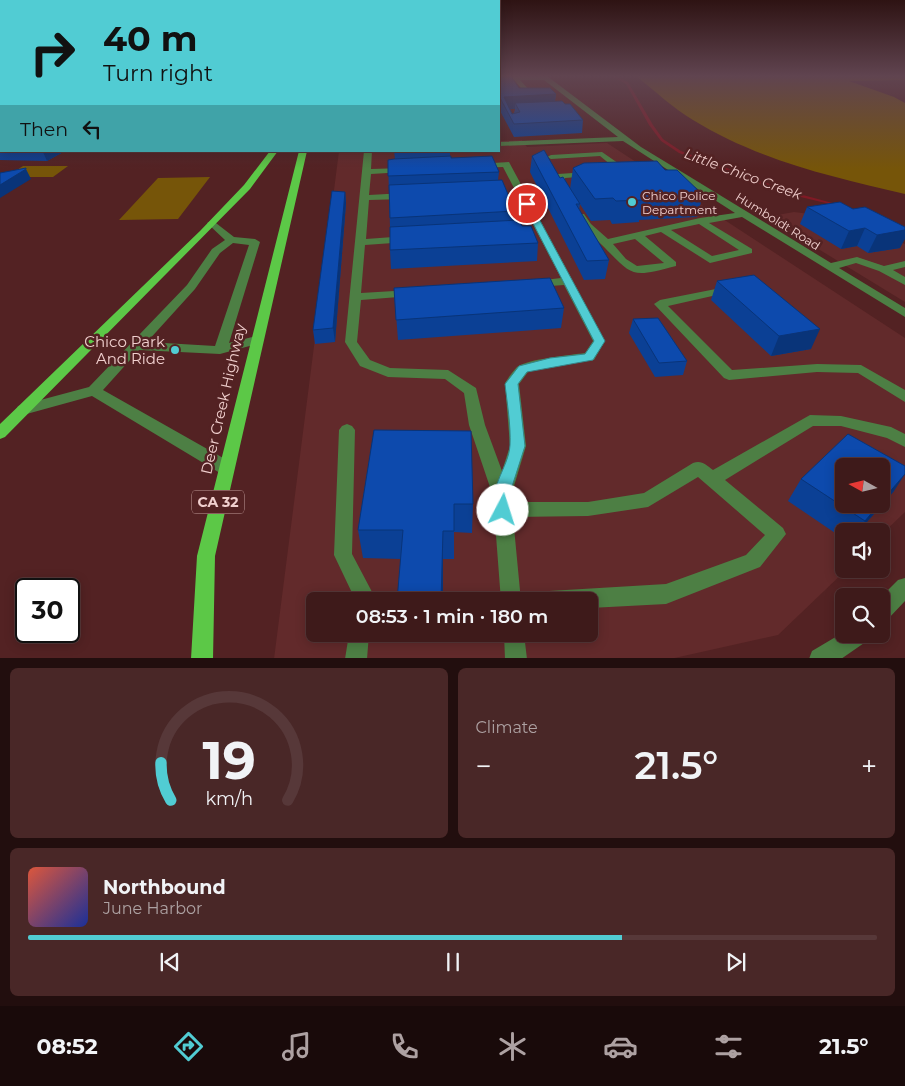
<!DOCTYPE html>
<meta charset="utf-8">
<style>
:root{--surface:#3e1a1a;--page:#492727;--text:#f1f3f6;--muted:#ada1a2;--line:#573839;--accent:#51ccd3}
body{margin:0;font-family:Montserrat,sans-serif;background:var(--page);color:var(--text);height:100vh;display:flex;flex-direction:column;font-size:19px;white-space:nowrap}
*{box-sizing:border-box;margin:0}
p{font-size:16px;color:var(--muted)}
.icon{flex:none;width:28px;height:28px;fill:none;stroke:currentColor;stroke-width:2;stroke-linecap:round;stroke-linejoin:round}
.map{position:relative;height:658px;overflow:hidden}
.sheet{display:flex;flex-direction:column;gap:10px;padding:10px;background:#220e0e;flex:1}
.sheet>*{flex:none}
.guide{position:absolute;left:0px;top:0px;width:500px;height:152px;box-shadow:0 2px 12px #0003,0 0 0 1px var(--line);background:#51ccd3;color:#111;overflow:hidden}
.needle{width:32px;rotate:278deg}
.buttons{position:absolute;left:835px;top:458px;display:grid;gap:10px}
.buttons a{display:grid;place-items:center;width:55px;height:55px;border-radius:8px;background:var(--surface);box-shadow:0 2px 12px #0003,0 0 0 1px var(--line);font-size:25px}
.speed{position:absolute;left:15px;top:578px;display:flex;gap:10px;font-size:25px;font-weight:700;text-align:center}
.speed>*{display:grid;place-content:center;width:65px;height:65px;border-radius:50%;background:var(--surface);box-shadow:0 2px 12px #0003,0 0 0 1px var(--line);line-height:1}
.speed .limit{border:2px solid #111;border-radius:8px;background:#fff;color:#111}
.pin{position:absolute;display:grid;place-items:center;width:42px;height:42px;color:#fff;margin:-21px;border:2px solid #fff;border-radius:50%;box-shadow:0 1px 5px #0007}
.me{position:absolute;width:55px;margin:-28px;rotate:5deg;stroke-linejoin:round;filter:drop-shadow(0 0 4px #0008)}
.turn{display:flex;align-items:center;gap:18px;height:105px;padding:0 20px;font-size:22px}
.turn .icon{width:65px;height:65px;stroke-width:2.5}
.turn b{display:block;font-size:35px;line-height:42px}
.then{display:flex;align-items:center;height:48px;padding:0 20px;background:#0003;gap:10px;font-size:19px}
.big{font-size:38px;font-weight:600;line-height:1.1}
.sheet .widget{flex:1;display:flex;flex-direction:column;justify-content:center;gap:8px;min-width:0;padding:0 18px;border-radius:8px;background:var(--page)}
.sheet .dial{align-items:center;gap:0}
.dial svg{height:130px;overflow:visible;fill:none;stroke:var(--line);stroke-width:7;stroke-linecap:round;text-anchor:middle}
.dial text{fill:var(--text);stroke:none}
.song{display:flex;align-items:center;gap:15px}
.cover{width:60px;height:60px;border-radius:8px;background:linear-gradient(135deg,hsl(10 70% 55%),hsl(230 70% 35%))}
.played{height:5px;border-radius:2px;background:linear-gradient(90deg,var(--accent) 70%,var(--line) 70%)}
.keys{display:flex;justify-content:space-around;direction:ltr}
.heat{display:flex;justify-content:space-between;align-items:center;font-size:28px;direction:ltr}
.sheet .tiles{flex:1;display:grid;gap:10px;grid-template-columns:1fr 1fr}
.widget:last-child{grid-column:span 2}
.trip{position:absolute;left:306px;top:592px;width:292px;height:50px;border-radius:8px;background:var(--surface);box-shadow:0 2px 12px #0003,0 0 0 1px var(--line);font-weight:600;line-height:50px;text-align:center}
.tab-bar{display:flex;height:80px;justify-content:space-around;align-items:center;background:#190a0a;color:var(--muted)}
.tab-bar .icon{width:35px;height:35px}
.tab-bar .active{color:var(--accent)}
.tab-bar b{font-size:22px;color:var(--text)}
.map>svg:first-child{display:block}
.built{fill:#622a2b;fill-rule:evenodd}
.green{fill:#765509}
.lines{fill:none;stroke-linecap:round;stroke-linejoin:round}
.stream{fill:#801a25;fill-rule:evenodd}
.minor{fill:#4d7f44;fill-rule:evenodd}
.major{fill:#5cc847;fill-rule:evenodd}
.wall{fill:#0b4095;fill-rule:evenodd}
.shaded-wall{fill:#093479}
.building{fill:#0d4aad;stroke:#093479}
.route{fill:#51ccd3;stroke:#358589}
.poi-dot{fill:#51ccd3;stroke:#532223;stroke-width:2}
.labels{text-anchor:middle;dominant-baseline:central;stroke-width:5;stroke-linejoin:round;paint-order:stroke}
.far-poi-label{font-size:12px;fill:#f1d0cf;stroke:#532223;text-anchor:start}
.far-street-label{font-size:12px;fill:#f1d0cf;stroke:#532223}
.far-water-label{font-size:14px;font-style:italic;fill:#edcac8;stroke:#532223}
.shield{fill:#532223;stroke:#c29c9b;stroke-width:1}
.shield-label{font-size:14px;font-weight:bold;fill:#f1d0cf}
.poi-label{font-size:15px;fill:#f1d0cf;stroke:#532223;text-anchor:end}
.street-label{font-size:15px;fill:#f1d0cf;stroke:#532223}
</style>
<div class="map">
<svg width="905" height="659" viewBox="0 0 905 659">
<rect width="100%" height="100%" fill="#532223"/>
<path class="built" d="M499,139L500,141L522,140L527,147L607,143L905,338V512L881,535V531H844V569H847L778,635L670,659H274L339,151H499ZM844,466H881V504H844ZM315,601H590V634H315Z
M794,212L842,218L905,244V302L766,217Z"/>
<path class="green" d="M636,76H905V80L849,81L894,97L905,103V194C832,177 758,160 693,120C673,108 655,91 636,76Z
M23,166H68L53,177H6Z
M210,177L178,219L119,220L158,178Z"/>
<g class="lines">
<path class="stream" d="M615,76L628,82L653,125L663,139L681,151L788,191L840,205L838,206L784,193L679,153L661,141L649,125L626,84L611,76Z"/>
<path class="minor" d="M547,76L641,147L831,263L857,257L884,266L905,261V267L893,270L905,277V285L879,271L856,263L839,268L905,308V317L742,217L709,223L752,249V253L710,263L661,232L645,236L676,262V266C630,278 634,277 602,245C592,235 583,228 576,216L578,214H584L591,224L608,239L700,218L735,213L623,141L499,146V142L618,137L544,80H520L531,92L540,94L538,97L527,95L514,80L499,81V77ZM699,224L739,250L712,256L671,230ZM635,239L664,263L637,266L626,259L613,244Z
M364,151H372L371,169L404,168L408,170L404,172L371,174L369,195L405,193L409,196L405,199L369,200L366,239L407,236L412,239L407,242L365,245L361,293L411,290L417,293L411,296L361,300L357,342L370,360L390,368L448,370L476,388L485,425L502,471L510,446L505,383C508,378 513,371 517,367C527,359 571,355 585,353L593,341L564,285L536,287L530,284L536,281L561,278L503,167L479,168H476V164L509,162L605,341L594,360L551,366L528,372L519,384L526,446L511,496V502H588L644,493L693,463C702,460 706,465 713,470L810,415L841,416L891,427L905,434V447L887,438L841,426H813L725,480L783,528L786,534L760,567L666,604L590,608V601H539L542,594L549,591L666,584L746,555L765,535L698,477L648,507L588,516L513,517L521,601H501L493,496L469,425L464,393L445,379L388,377L360,366L345,342Z
M602,152L628,170V174H622L600,156L551,159L547,157L551,155Z
M588,172L592,174L591,176L565,178L564,182L570,192L569,194H563L556,182L558,174Z
M212,220L234,237L255,239L260,242L229,343L256,336L262,340L261,343L220,354L139,350L103,390L232,463L234,468L232,473L226,475L220,473L92,396L23,415L18,414L16,410L18,406L89,387L187,285L212,249L225,240L207,223ZM233,243L249,245L215,346L147,342L195,289L220,253Z
M726,287L730,288L732,290L730,292L668,306L732,370L817,364L861,365L905,390V402L858,373L817,372L729,380L724,378L654,304L660,300Z
M347,424L352,426L355,430L352,554L371,590L374,597L373,601H353L354,597L334,555L339,430L342,426Z
M905,578V601L888,619L881,622V597L898,580Z
M844,632V634H871L867,641L841,659H809L812,651Z
M349,634H369L367,659H345Z
M504,634H524L527,659H505Z"/>
<path class="major" d="M270,151H278L250,189L5,437L0,439V424L200,231L244,185Z
M299,151H307L215,556L213,659H191L197,556Z"/>
</g>
<path class="wall" d="M499,76L519,88L556,94L555,101L565,104L583,120L582,133L514,137L499,109ZM510,109H515L514,113L512,114Z
M0,118H1V151H65L47,161L0,160Z
M394,151H450V156L451,158L499,172L498,180L515,211V221L522,226L538,243L537,261L391,269L390,250V227L388,160L395,159Z
M532,156L560,178L580,204L579,211L609,260L605,279L584,280L530,172Z
M573,168L665,170L703,195L697,217L639,220V222L612,224L610,220L591,221L570,189Z
M345,192L346,203L335,342L315,344L313,330Z
M840,202L900,248L868,253L857,246L841,249L800,224L807,207Z
M717,281L811,349L771,356L711,300Z
M394,288L564,308L561,328L398,340Z
M633,319L687,361L683,375L655,377L629,333Z
M374,430L473,504L472,533L454,532V559H443V601H397L401,559L363,558L358,530Z
M801,479L894,491L859,531H844V539L788,501Z
M399,634H442V642L399,641Z"/>
<path class="shaded-wall" d="M556,94L554,106L515,103V109H506L504,97Z
M43,151H65L47,161L43,152Z
M26,169L31,179L0,198V185Z
M345,192L346,203L335,342L333,328Z
M865,228L857,246L841,249L849,231Z
M905,230V239L900,248L868,253L877,235Z
M820,329L811,349L771,356L779,336Z
M905,474L894,491L859,531H857L865,521L879,504H881V502Z
M443,531V601H441Z"/>
<path class="building" d="M499,76H511L519,88H550L556,94L504,97L512,114L520,112L515,103L562,101L565,104H570L583,120L514,124L499,96Z
M0,118H1V150H0Z
M544,150L560,178L563,177L580,204H576L609,260L587,261L532,156Z
M451,156V158L492,156L499,172L388,176V160L394,159Z
M657,161L665,170H677L703,195L642,198L643,200L616,201L613,198L595,199L573,168L584,163Z
M26,168V169L0,185V173Z
M502,180L515,211L390,218L389,185Z
M332,191L345,192L333,328L313,330Z
M840,202L853,209L865,207L905,227V230L877,235L865,228L849,231L807,207Z
M519,220L522,226H531L538,243L390,250V227Z
M754,275L820,329L779,336L717,281Z
M550,278L564,308L396,320L394,288Z
M658,318L687,361L659,363L633,319Z
M374,430L471,431L473,504H454V531H443L441,601H397L403,530H358Z
M848,434L905,466V474L881,502V466H844V504H879L865,521L801,479Z"/>
<linearGradient id="sky" x2="0" y2="1"><stop stop-color="#2e1313"/><stop offset="0.45" stop-color="#604450"/><stop offset="1" stop-color="#604450" stop-opacity="0"/></linearGradient>
<rect width="905" height="169" fill="url(#sky)"/>
<path class="route" d="M527,202L531,204L605,341L593,360L527,372L518,384L525,446L509,496L511,510L508,515L503,517L497,515C485,491 509,468 510,445C511,425 507,403 505,384L519,366L550,358L585,354L594,341L523,204Z"/>
<g class="poi-dot">
<circle cx="632" cy="202" r="5"/>
<circle cx="175" cy="350" r="5"/>
</g>
<g class="labels">
<g class="far-poi-label">
<text x="642" y="195">Chico Police<tspan x="642" dy="14">Department</tspan></text>
</g>
<g class="far-street-label">
<text transform="translate(778 221) rotate(32)">Humboldt Road</text>
</g>
<g class="far-water-label">
<text transform="translate(743 174) rotate(20)">Little Chico Creek</text>
</g>
<rect class="shield" x="192" y="490.5" width="52" height="23" rx="4"/>
<g class="shield-label">
<text x="218" y="502">CA 32</text>
</g>
<g class="poi-label">
<text x="165" y="341">Chico Park<tspan x="165" dy="17">And Ride</tspan></text>
</g>
<g class="street-label">
<text transform="translate(223 399) rotate(-77)">Deer Creek Highway</text>
</g>
</g>
</svg>
<div class="buttons">
<a><svg class="needle" viewBox="-14 -14 28 28"><path d="M0-13l5 13h-10z" fill="#e53935"/><path d="M0 13l5-13h-10z" fill="#ada1a2"/></svg></a>
<a><svg class="icon" aria-label="sound" viewBox="0 0 24 24"><path d="M4 9h4l5-4v14l-5-4H4zM17 9q2 3 0 6"/></svg></a>
<a><svg class="icon" aria-label="search" viewBox="0 0 24 24"><circle cx="10" cy="10" r="6"/><path d="M15 15l6 6"/></svg></a>
</div>
<div class="speed"><div class="limit">30</div></div>
<div class="pin" style="left:527px;top:204px;background:#d93025"><svg class="icon" aria-label="arrive" viewBox="0 0 24 24"><path d="M6 21V4h12l-3 4 3 4H6"/></svg></div>
<svg class="me" style="left:503px;top:510px" viewBox="-20 -20 40 40"><circle r="19" fill="#fff"/><path d="M0-13L10 11 0 6-10 11z" fill="#51ccd3"/></svg>
<div class="trip">08:53 · 1 min · 180 m</div>
<div class="guide">
<div class="turn"><svg class="icon" aria-label="right" viewBox="0 0 24 24"><path d="M7 20v-9h11M14 6l5 5-5 5"/></svg><div><b>40 m</b>Turn right</div></div>
<div class="then">Then<svg class="icon" aria-label="left" viewBox="0 0 24 24"><path d="M17 20v-9H6M10 6l-5 5 5 5"/></svg></div>
</div>
</div>
<section class="sheet">
<div class="tiles">
<div class="widget dial"><svg viewBox="0 0 100 80">
<path d="M14 69A42 42 0 1 1 86 69"/>
<path d="M14 69A42 42 0 0 1 8 46" stroke="#51ccd3"/>
<text x="50" y="56" font-size="32" font-weight="700">19</text>
<text x="50" y="72" font-size="11">km/h</text>
</svg></div>
<div class="widget"><p>Climate</p>
<div class="heat"><a>−</a><b class="big">21.5°</b><a>+</a></div>
</div>
<div class="widget">
<div class="song"><i class="cover"></i><div><b>Northbound</b><p>June Harbor</p></div></div>
<div class="played"></div>
<div class="keys"><svg class="icon" aria-label="previous" viewBox="0 0 24 24"><path d="M18 5L8 12l10 7zM5 5v14"/></svg><svg class="icon" aria-label="pause" viewBox="0 0 24 24"><path d="M8 5v14M16 5v14"/></svg><svg class="icon" aria-label="next" viewBox="0 0 24 24"><path d="M6 5l10 7-10 7zM19 5v14"/></svg></div>
</div>
</div>
</section>
<nav class="tab-bar">
<b>08:52</b>
<svg class="icon active" aria-label="directions" viewBox="0 0 24 24"><path d="M12 3l9 9-9 9-9-9zM9 14v-3h6M13 9l2 2-2 2"/></svg>
<svg class="icon" aria-label="music" viewBox="0 0 24 24"><path d="M9 18V5l10-2v13"/><circle cx="6" cy="18" r="3"/><circle cx="16" cy="16" r="3"/></svg>
<svg class="icon" aria-label="phone" viewBox="0 0 24 24"><path d="M5 4h4l2 5-3 2q2 4 5 5l2-3 5 2v4C11 20 4 13 5 4z"/></svg>
<svg class="icon" aria-label="climate" viewBox="0 0 24 24"><path d="M12 3v18M4 7l16 10M4 17L20 7"/></svg>
<svg class="icon" aria-label="car" viewBox="0 0 24 24"><path d="M5 17H2v-5l4-1 3-4h7l3 4 3 1v5h-3M9 17h6M6 11h13"/><circle cx="7" cy="17" r="2"/><circle cx="17" cy="17" r="2"/></svg>
<svg class="icon" aria-label="filters" viewBox="0 0 24 24"><path d="M4 7h16M4 17h16"/><circle cx="9" cy="7" r="2"/><circle cx="15" cy="17" r="2"/></svg>
<b>21.5°</b>
</nav>
